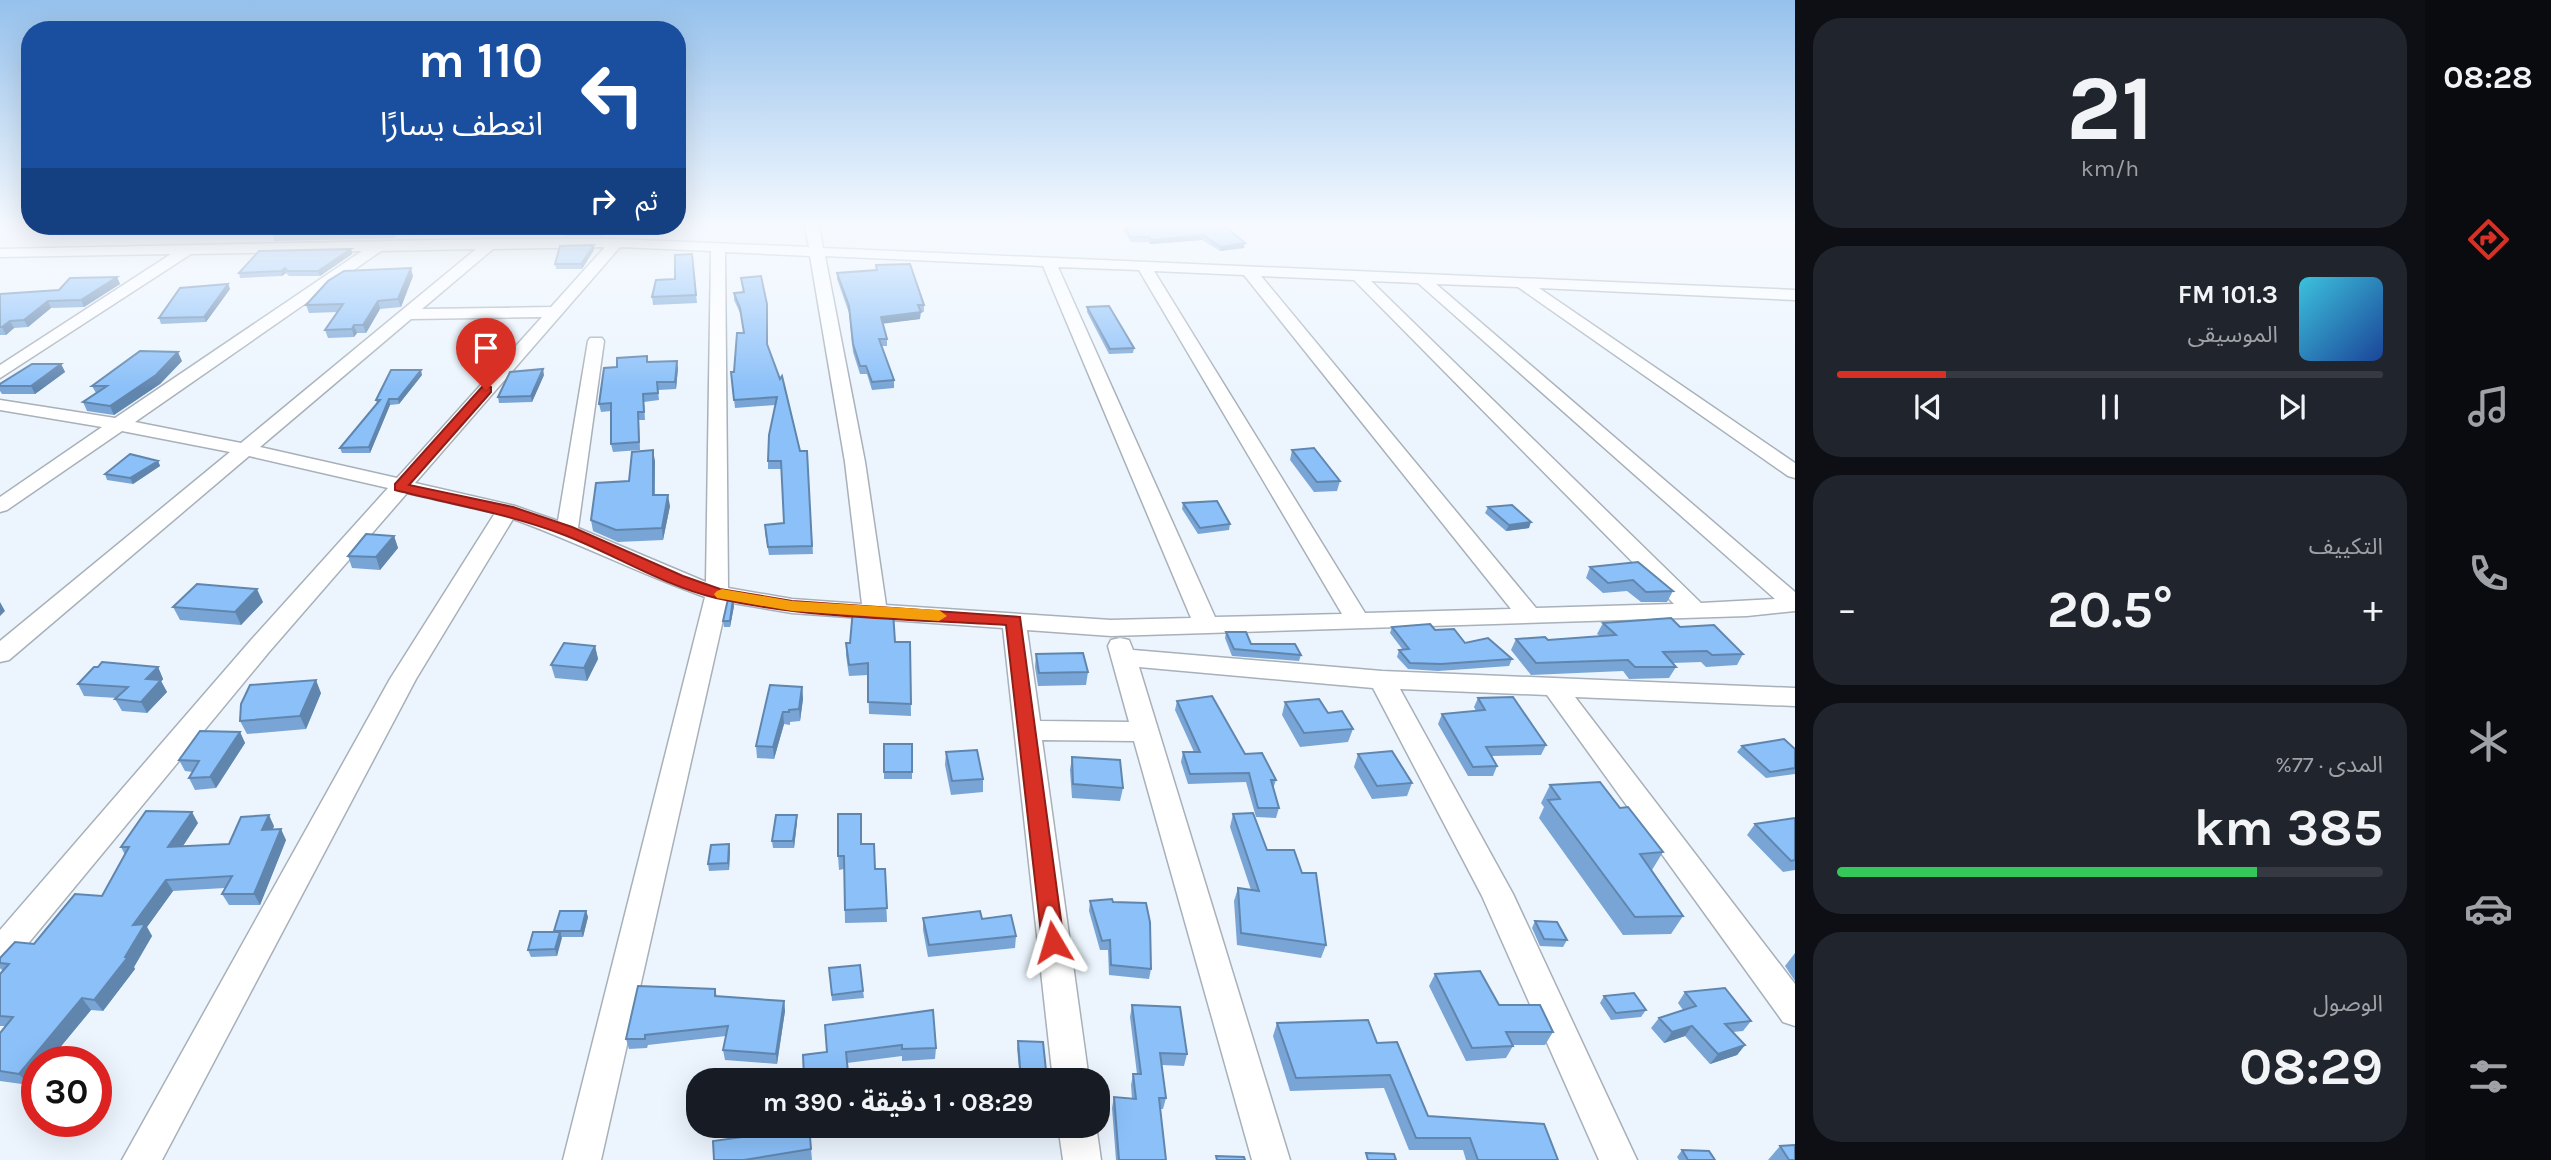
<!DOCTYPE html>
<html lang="ar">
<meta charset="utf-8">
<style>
:root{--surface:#171b24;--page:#20242c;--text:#f1f3f6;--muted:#9ea1a6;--line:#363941;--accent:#d93025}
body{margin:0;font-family:Karla,"Noto Sans Arabic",sans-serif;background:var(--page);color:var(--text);direction:rtl;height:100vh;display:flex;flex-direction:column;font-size:26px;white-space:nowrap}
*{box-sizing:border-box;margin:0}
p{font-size:23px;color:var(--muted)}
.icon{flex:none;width:38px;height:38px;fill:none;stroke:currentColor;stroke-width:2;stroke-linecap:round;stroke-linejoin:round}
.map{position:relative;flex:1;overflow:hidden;direction:ltr}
.panel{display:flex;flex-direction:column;gap:18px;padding:18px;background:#0d0f14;width:630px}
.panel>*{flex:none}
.top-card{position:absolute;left:21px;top:21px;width:665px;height:214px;border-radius:28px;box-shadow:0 7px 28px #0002;direction:rtl;background:#1a4fa0;color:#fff;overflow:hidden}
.speed{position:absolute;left:21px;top:1046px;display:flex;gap:14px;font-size:35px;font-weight:700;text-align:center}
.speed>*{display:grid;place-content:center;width:91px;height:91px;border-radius:50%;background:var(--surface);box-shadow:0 7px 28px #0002;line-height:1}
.speed .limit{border:10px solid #d22;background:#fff;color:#111}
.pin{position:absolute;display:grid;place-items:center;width:60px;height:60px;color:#fff;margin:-72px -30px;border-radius:50% 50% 50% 0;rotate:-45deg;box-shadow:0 0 7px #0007}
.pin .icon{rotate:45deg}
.me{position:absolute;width:77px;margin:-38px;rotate:353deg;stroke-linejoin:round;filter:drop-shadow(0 0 5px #0008)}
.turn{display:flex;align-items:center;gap:24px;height:147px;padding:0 28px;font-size:32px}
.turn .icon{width:91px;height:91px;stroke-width:2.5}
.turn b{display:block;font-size:49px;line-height:60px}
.then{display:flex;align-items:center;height:66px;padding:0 28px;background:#0003;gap:14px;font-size:26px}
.big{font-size:52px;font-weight:700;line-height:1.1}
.panel .widget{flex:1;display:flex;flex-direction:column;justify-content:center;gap:10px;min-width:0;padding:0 24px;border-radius:28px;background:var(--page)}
.panel .dial{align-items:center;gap:0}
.dial b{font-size:91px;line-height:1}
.song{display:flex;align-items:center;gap:21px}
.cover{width:84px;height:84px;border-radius:10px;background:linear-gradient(135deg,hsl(190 70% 55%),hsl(220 70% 35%))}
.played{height:7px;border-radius:4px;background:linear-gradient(90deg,var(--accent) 20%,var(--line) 20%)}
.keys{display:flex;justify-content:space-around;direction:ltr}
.heat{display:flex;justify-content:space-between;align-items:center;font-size:38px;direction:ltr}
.charge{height:10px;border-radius:5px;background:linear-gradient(90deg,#34c759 77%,var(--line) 0)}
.trip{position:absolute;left:686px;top:1068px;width:424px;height:70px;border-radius:28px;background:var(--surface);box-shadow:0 7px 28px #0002;font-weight:700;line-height:70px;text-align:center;direction:rtl}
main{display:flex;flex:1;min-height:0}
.dock{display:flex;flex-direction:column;width:126px;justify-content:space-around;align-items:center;background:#090b0e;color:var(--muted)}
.dock .icon{width:49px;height:49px}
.dock .selected{color:var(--accent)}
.dock b{font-size:32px;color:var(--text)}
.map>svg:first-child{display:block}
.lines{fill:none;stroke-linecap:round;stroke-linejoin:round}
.minor-casing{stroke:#a8b0b9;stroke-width:3}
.minor{fill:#fff;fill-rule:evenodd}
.wall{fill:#78a5d6}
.shaded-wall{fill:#6186ae}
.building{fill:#8bc0f9;stroke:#6186ae;stroke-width:2}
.route{fill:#d93025;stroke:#8d1f18;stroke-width:2}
.slow{fill:#f59e0b}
</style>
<main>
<nav class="dock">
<b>08:28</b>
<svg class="icon selected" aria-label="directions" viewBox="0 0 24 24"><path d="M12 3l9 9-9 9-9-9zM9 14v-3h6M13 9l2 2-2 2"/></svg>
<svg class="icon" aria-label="music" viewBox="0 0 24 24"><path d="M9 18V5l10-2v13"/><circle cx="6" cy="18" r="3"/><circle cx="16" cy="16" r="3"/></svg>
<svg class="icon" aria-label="phone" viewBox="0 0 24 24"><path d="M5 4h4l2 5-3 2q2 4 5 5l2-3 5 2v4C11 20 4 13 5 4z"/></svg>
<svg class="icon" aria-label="climate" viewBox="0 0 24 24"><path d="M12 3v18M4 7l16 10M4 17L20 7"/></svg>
<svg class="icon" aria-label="car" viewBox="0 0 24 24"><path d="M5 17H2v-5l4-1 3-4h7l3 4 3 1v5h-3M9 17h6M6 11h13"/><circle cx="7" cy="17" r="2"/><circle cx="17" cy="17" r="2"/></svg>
<svg class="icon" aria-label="filters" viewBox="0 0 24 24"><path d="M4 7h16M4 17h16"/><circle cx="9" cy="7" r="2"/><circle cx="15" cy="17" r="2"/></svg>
</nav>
<section class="panel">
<div class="widget dial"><b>21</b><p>km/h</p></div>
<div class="widget">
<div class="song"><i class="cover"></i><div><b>101.3 FM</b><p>الموسيقى</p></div></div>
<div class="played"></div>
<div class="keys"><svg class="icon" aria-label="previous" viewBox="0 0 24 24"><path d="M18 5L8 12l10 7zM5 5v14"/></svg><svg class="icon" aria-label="pause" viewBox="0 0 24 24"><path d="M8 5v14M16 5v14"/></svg><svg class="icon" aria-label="next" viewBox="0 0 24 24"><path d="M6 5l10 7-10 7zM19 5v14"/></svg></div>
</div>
<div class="widget"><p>التكييف</p>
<div class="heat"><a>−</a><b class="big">20.5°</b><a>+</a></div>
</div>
<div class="widget"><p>المدى · 77%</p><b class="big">385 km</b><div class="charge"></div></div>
<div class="widget"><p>الوصول</p><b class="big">08:29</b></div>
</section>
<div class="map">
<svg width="1795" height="1160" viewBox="0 0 1795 1160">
<rect width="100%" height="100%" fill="#ecf5fe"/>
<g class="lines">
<defs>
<path id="minor" d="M805,226H819L823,248L1795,290V300L1539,288L1795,463V478L1788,476L1518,287L1436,284L1795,592V611L1747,616L1111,636L1027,630L1040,721L1129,722L1108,646L1111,640L1120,638L1129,640L1133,650L1382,671L1795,688V706L1575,697L1795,984V1026L1783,1022L1547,695L1400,689L1513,894L1637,1160H1599L1482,896L1373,688L1139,667L1290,1160H1252L1134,741L1042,740L1089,1080H1053L1003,628L792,613L727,602L601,1160H563L705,597C639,574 578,542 513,519L416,679L162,1160H122L390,679L495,513L407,493L269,652L12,963L0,967V930L251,640L388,488L249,456L9,660L0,662V641L230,452L122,431L7,510L0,512V497L102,427L0,410V400L115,418L362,251L191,254L0,378V365L171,254L0,257V249L492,239H616L809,247ZM605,247L551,307L422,309L493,249ZM620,247L711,251L706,582L578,528L604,341L602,338H590L588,341L558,521L515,506L415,483ZM476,249L241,443L135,422L381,251ZM725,252L810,256L845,462L862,604L792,599L728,588ZM825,256L1043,266L1191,618L1111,620L886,605L865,462ZM1058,267L1139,270L1342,614L1215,617ZM1154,271L1244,275L1511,609L1365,613ZM1261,276L1354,280L1674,604L1536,608ZM1371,281L1418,283L1775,599L1701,603ZM542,317L397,478L260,447L411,319Z
M1787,226H1795V230L1789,229Z
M1058,1125H1096L1101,1160H1063Z"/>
</defs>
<use href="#minor" class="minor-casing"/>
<use href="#minor" class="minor"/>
</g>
<path class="wall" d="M278,226H402L394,238L274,241L272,233Z
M569,226H608L602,236H565L564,229Z
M1121,226H1225L1244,248L1220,251L1202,240L1150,244L1148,242H1131Z
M594,245V250L582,269H556L555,264Z
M351,249L352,254L320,276H289L286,273L282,276L240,278L239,273Z
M692,254L697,303L653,305L652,297L675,279Z
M876,265L924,305V312H920V319L883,323L887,339V346H882L894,380V388L872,390L867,374H860L853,352L849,313L837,279V273L876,270Z
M413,276L401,307L380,309L366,333H357L354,337L328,338L325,330L338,312L309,313L306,305Z
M117,277L120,284L84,307L51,308L28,327L14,328L6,335H0V294L59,290Z
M741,278L767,304L768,346L800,451H807L813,554L769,555L765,533L784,523L782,469H768V461L775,405L735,408L731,372H734L744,333L741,315L734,300V293L743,292Z
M228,284L230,289L206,322L161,324L159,318Z
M1087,307L1134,348L1133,353L1109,354L1087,312Z
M647,356L648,362L678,368L676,389L658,390L659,400L644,402L645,420H639L640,450L613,452L611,444V411L601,412L599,404L617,367Z
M182,361L160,384L114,415L87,411L83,402L96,393L92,386Z
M61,364L65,372L35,394H2L0,391V384Z
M422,375L399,404L390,405L370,453H342L340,448L377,404L376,400Z
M544,375L532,402L499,403L498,397Z
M1292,450L1340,481L1337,491L1314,492L1290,460Z
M158,461L160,466L133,484L107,480L105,474Z
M655,461V495L670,506L663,540L618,542L593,531L591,520L629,481Z
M1183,503L1230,524L1229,530L1198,534L1182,509Z
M1488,507L1529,528L1506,531L1485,513Z
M394,536L398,548L380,570L352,568L348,556Z
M1590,567L1673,591L1667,602H1641L1627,591L1603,593L1586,578Z
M263,602L241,625L180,620L173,607Z
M734,606L730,627H724L723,621Z
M1603,623L1680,627L1743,654L1737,665L1706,667L1701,662L1673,663L1676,667L1669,678L1629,679L1623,671L1531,675L1511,650L1516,639L1548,640L1600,636L1597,634Z
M1392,627L1435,630L1465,643L1512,659L1509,666L1438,671L1408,669L1397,657L1399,650H1403L1390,633Z
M1226,632L1251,644L1301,655L1299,661L1232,656L1225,638Z
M910,642L911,716L869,714L868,675L849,676L846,655V643Z
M595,646L598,659L587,681L555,678L551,665Z
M1036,654L1088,672L1086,685L1038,686L1035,667Z
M158,667L163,679L161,681L167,692L147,713L122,711L115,699L117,698L84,696L78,684Z
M802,687L803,699L800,721L790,722V725L784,724L774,759L757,758L756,746Z
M321,693L306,729L247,734L240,721Z
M1478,698L1546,745L1541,755L1492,756L1497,766L1493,776H1468L1438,724L1442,714L1476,711L1474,707Z
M1177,701L1245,754L1276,780L1273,789L1279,808L1276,818L1256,817L1246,782L1188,784L1181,762L1183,752H1194L1175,710Z
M1285,702L1328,713L1353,729L1348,742L1300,747L1282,715Z
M240,732L245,743L216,788L195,790L189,778L193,772L185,771L179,760Z
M884,744H912V779H884Z
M1742,746L1795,749V774L1766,778L1737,752Z
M946,752L983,779V792L951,795L945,765Z
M1358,754L1412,783L1407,796L1372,799L1354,767Z
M1072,757L1123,788L1120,801L1072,798L1070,770Z
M1550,785L1620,808L1663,852L1652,870L1683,916L1671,934L1623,935L1539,818L1544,807L1541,803Z
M1233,814L1267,850L1326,945L1321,958L1237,945L1234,901L1238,888L1251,890L1230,827Z
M797,815V822L794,848H773L772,841Z
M1795,818V870L1783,872L1747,835L1755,824Z
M198,823L183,846L229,844L274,826L273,829L286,840L260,905H229L222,894L225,888L173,891L147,927L152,936L134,967L135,969L103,1011L91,1010L48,1062H37V1075L29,1085L0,1081V1033L6,1026H0V974L3,971L0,968V958L34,944L102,896L125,855L121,847Z
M729,844L730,851L729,870L709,871L708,864Z
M861,844L875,869H885L887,922L845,923L844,869L839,870L838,856Z
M1090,901L1113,902L1151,969L1149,979L1109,975L1108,950H1100L1089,911Z
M586,911L588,917L583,937H561L557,956L531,957L528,950L554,932V931Z
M923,918L982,919L1016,936L1015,948L928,957L923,930Z
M1535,921L1567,940L1563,947L1540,946L1532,928Z
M1795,953V981L1785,966Z
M829,968L863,991L864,998L832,1001Z
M1435,974L1499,1005L1553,1032L1545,1045H1513V1046L1506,1058L1466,1061L1429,986Z
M715,989L717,997L784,1001L785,1011L777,1064L725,1060L723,1050L726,1036L648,1045L647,1048L629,1049L626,1039Z
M1685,992L1751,1021L1743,1031L1733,1032L1745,1045L1737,1055L1710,1064L1685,1036L1664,1043L1651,1028L1659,1018L1683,1010L1678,1003Z
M1604,996L1646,1010L1641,1017L1611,1020L1600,1003Z
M1132,1005L1187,1054L1184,1066L1162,1065L1166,1098L1163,1109H1160L1166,1160H1116L1112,1108L1114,1097L1132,1099L1131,1085L1133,1074H1137L1130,1017Z
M1277,1023L1377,1043L1428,1116L1558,1160H1466L1463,1150H1409L1384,1088L1290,1091L1273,1036Z
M825,1025L936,1048L935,1059L902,1061V1056L847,1063L848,1080H804L803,1055L827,1052Z
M1018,1041L1047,1080H1020L1017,1048Z
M809,1125L812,1160H714L779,1132Z
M1780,1146L1795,1160H1768Z
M1682,1150L1715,1160H1679L1677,1157Z"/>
<path class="shaded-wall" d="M395,226H402L394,238L392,231Z
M603,226H608L602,236L601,229Z
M1203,235L1202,240L1150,244L1151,240Z
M1245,243L1244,248L1220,251L1221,247Z
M594,245V250L582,269L581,264Z
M351,249L352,254L320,276L318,271Z
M285,268L286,273L282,276L281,271Z
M411,268L413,276L401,307L398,299Z
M117,277L120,284L84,307L81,300Z
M228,284L230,289L206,322L204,317Z
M48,301L51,308L28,327L24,320Z
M378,301L380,309L366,333L363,325Z
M921,312L920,319L881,324V317Z
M10,321L14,328L6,335L2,327Z
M354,325L357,333L354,337L352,329Z
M178,352L182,361L160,384L114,415L110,406Z
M677,361L678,368L676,389L675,382Z
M61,364L65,372L35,394L31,386Z
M543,369L544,375L532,402L531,396Z
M421,370L422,375L399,404L398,399Z
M389,399L390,405L370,453L369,447Z
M653,450L655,461L654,507L653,495Z
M158,461L160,466L133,484L130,478Z
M668,495L670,506L663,540L662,528Z
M1531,522L1529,528L1506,531L1509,525Z
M394,536L398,548L380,570L376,557Z
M257,589L263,602L241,625L235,612Z
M733,599L734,606L730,627V621Z
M0,602L5,611L0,616Z
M595,646L598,659L587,681L584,668Z
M158,667L163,679L161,681L167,692L147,713L141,702L146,679Z
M316,680L321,693L306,729L300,716Z
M802,687L803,699L800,721L799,709Z
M783,712L784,724L774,759L773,747Z
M240,732L245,743L216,788L210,777Z
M192,812L198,823L175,858L168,847Z
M269,815L274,826L267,842L262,830Z
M797,815V822L794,848L793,841Z
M281,829L286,840L260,905L254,894Z
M729,844L730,851L729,870L728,863Z
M166,880L173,891L147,927L152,936L134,967L135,969L103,1011L94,1000L133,925Z
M586,911L588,917L583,937L581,931Z
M560,932L562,938L557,956L555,949Z
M82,998L91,1010L48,1062H37V1075L29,1085L19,1074Z
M784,1001L785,1011L777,1064L776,1054Z
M1692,1026L1685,1036L1664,1043L1672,1032Z
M1745,1045L1737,1055L1710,1064L1718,1054Z"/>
<path class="building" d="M278,226H395L392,231L272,233Z
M569,226H603L601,229H564Z
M1124,226H1225L1245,243L1221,247L1203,235L1151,240L1149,237H1131Z
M594,245L581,264H555L560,246Z
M351,249L318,271H288L285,268L281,271L239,273L259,251Z
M692,254L696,295L652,297L656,280L675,279V255Z
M910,264L924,305H918L921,312L881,317L887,339H879L894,380L872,382L866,366H860L853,344L849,306L837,273L877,270L876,265Z
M411,268L398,299L378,301L363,325H354L352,329L325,330L343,304L306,305L328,281L344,271Z
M761,276L767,304V344L780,379L782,376L800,451H807L812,546L768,547L765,525L784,523L781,461H768L769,435L777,397L734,400L731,372H734L737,333H744L740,308L734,293L744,292L741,278Z
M117,277L81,300L48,301L24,320L10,321L2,327H0V294L59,290L70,278Z
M228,284L204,317L159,318L180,288Z
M1109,306L1134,348L1110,349L1087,307Z
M140,351L178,352L156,375L110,406L83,402L107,386H92Z
M647,356V362L677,361L675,382H657L658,393L643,394L644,412H638L639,442L611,444V403L599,404L604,368L617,367V358Z
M32,364H61L31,386H0V384Z
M543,369L531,396L498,397L510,372Z
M391,370H421L398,399H389L369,447L340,448L380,400H376Z
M1314,448L1340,481L1317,482L1292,450Z
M653,450V495H668L662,528L616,530L591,520L596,483L629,481L632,452Z
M130,454L158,461L130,478L105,474Z
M1217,501L1230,524L1200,528L1183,503Z
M1512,505L1531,522L1509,525L1488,507Z
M366,534L394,536L376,557L348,556Z
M1638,562L1673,591L1646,592L1633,580L1608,583L1590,567Z
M197,584L257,589L235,612L173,607Z
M728,599H733L730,621H723Z
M853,609L893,611L895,642H910L911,704L868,702V663L849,665L846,643H850Z
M1671,618L1680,627L1714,625L1743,654L1712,655L1707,651L1663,652L1676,667H1635L1628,660L1536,663L1516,639L1545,637L1548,640L1616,635L1603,623Z
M1430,624L1435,630L1454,629L1465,643L1488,638L1512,659L1441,664L1410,663L1399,650L1409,649L1392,627Z
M1226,632H1246L1251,644H1295L1301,655L1234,649Z
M564,643L595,646L584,668L551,665Z
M1083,653L1088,672L1039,673L1036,654Z
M102,662L158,667L146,679L161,680L141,702L115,699L128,687L78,684L94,667H98Z
M316,680L300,716L240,721L241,704L250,685Z
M770,685L802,687L799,709L789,710V712H783L773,747L756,746Z
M1212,696L1245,754L1262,753L1276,780H1271L1279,808H1258L1249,773L1190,774L1183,752H1200L1177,701Z
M1513,697L1546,745L1486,747L1497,766L1473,767L1442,714L1485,710L1478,698Z
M1319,699L1328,713L1342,711L1353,729L1304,733L1285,702Z
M200,731L240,732L210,777L189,778L199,761L179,760Z
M1784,739L1795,749V768L1770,772L1742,746Z
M884,744H912V772H884Z
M977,750L983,779L952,781L946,752Z
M1392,751L1412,783L1377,786L1358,754Z
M1072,757L1120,760L1123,788L1073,784Z
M1600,782L1620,808L1628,807L1663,852L1640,854L1683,916L1635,917L1548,800L1560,799L1550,785Z
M146,811L192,812L168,847L229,844L241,817L269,815L262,830L281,829L254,894H222L232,876L166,880L133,925L145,924L125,957L127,958L94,1000L82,998L19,1074L0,1071V1033L13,1017L0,1016V974L9,964L0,963V958L15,942L34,944L75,894L102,896L129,847H121Z
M1253,813L1267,850H1294L1302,873H1316L1326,945L1241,933L1238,888L1259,891L1233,814Z
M838,814H861V844H874L875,869H885L887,908L845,910L844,856H838Z
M776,815H797L793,841H772Z
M1795,818V860L1791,861L1755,824Z
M729,844L728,863L708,864L711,845Z
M1112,899L1113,902L1146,903L1150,922L1151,969L1111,965L1110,940L1102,941L1090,901Z
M560,911H586L581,931H554Z
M980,911L982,919L1011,915L1016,936L929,945L923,918Z
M1535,921L1557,922L1567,940L1544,939Z
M533,932H560L555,949L528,950Z
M860,965L863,991L832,995L829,968Z
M1480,971L1499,1005H1540L1553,1032H1506L1513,1046L1472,1048L1435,974Z
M638,986L715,989V996L784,1001L776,1054L723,1050L728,1026L645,1035V1039H626Z
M1725,988L1751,1021L1725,1024L1745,1045L1718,1054L1692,1026L1672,1032L1659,1018L1696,1006L1685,992Z
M1634,993L1646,1010L1616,1013L1604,996Z
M1132,1005L1180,1007L1187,1054L1160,1053L1166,1098H1159L1166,1160H1119L1114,1097L1136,1099L1133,1074H1141Z
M933,1010L936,1048L902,1049V1045L846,1052L848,1072L804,1077L803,1055L827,1052L825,1025Z
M1368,1020L1377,1043L1397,1042L1428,1116L1544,1124L1558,1160H1478L1470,1138H1416L1390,1075L1296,1078L1277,1023Z
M1018,1041L1043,1042L1047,1080H1021Z
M779,1125H809L811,1149L744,1160H714L713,1141L779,1132Z
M1795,1145V1160H1789L1780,1146Z
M1682,1150L1709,1151L1715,1160H1688Z
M1366,1153L1394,1154L1396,1160H1368Z
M1216,1156L1244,1157L1245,1160H1217Z"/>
<linearGradient id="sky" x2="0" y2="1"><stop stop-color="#95c1ec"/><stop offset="0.58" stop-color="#f6faff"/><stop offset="1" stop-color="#f6faff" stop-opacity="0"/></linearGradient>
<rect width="1795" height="389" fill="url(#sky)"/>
<path class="route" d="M486,386L491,387V392L409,485L513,507L572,527L683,576L720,589L792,601L1020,617L1064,942L1061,948L1053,951L1045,948L1042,942L1006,625C910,619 810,619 716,598C661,585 611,552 559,533C505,513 450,504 395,490V484L482,387Z"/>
<path class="slow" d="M722,589L792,601L939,610L947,616L939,621L792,611L717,598L714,594L717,591Z"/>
</svg>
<div class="speed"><div class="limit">30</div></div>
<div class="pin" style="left:486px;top:390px;background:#d93025"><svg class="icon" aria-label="arrive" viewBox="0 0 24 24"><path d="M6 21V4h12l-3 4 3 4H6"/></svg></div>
<svg class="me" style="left:1053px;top:942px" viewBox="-20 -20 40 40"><path d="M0-17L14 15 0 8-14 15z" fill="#d93025" stroke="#fff" stroke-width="4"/></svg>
<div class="trip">08:29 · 1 دقيقة · 390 m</div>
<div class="top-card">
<div class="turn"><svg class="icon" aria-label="left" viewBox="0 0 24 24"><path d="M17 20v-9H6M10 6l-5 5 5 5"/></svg><div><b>110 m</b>انعطف يسارًا</div></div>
<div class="then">ثم<svg class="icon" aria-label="right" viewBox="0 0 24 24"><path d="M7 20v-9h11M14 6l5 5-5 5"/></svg></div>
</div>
</div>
</main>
